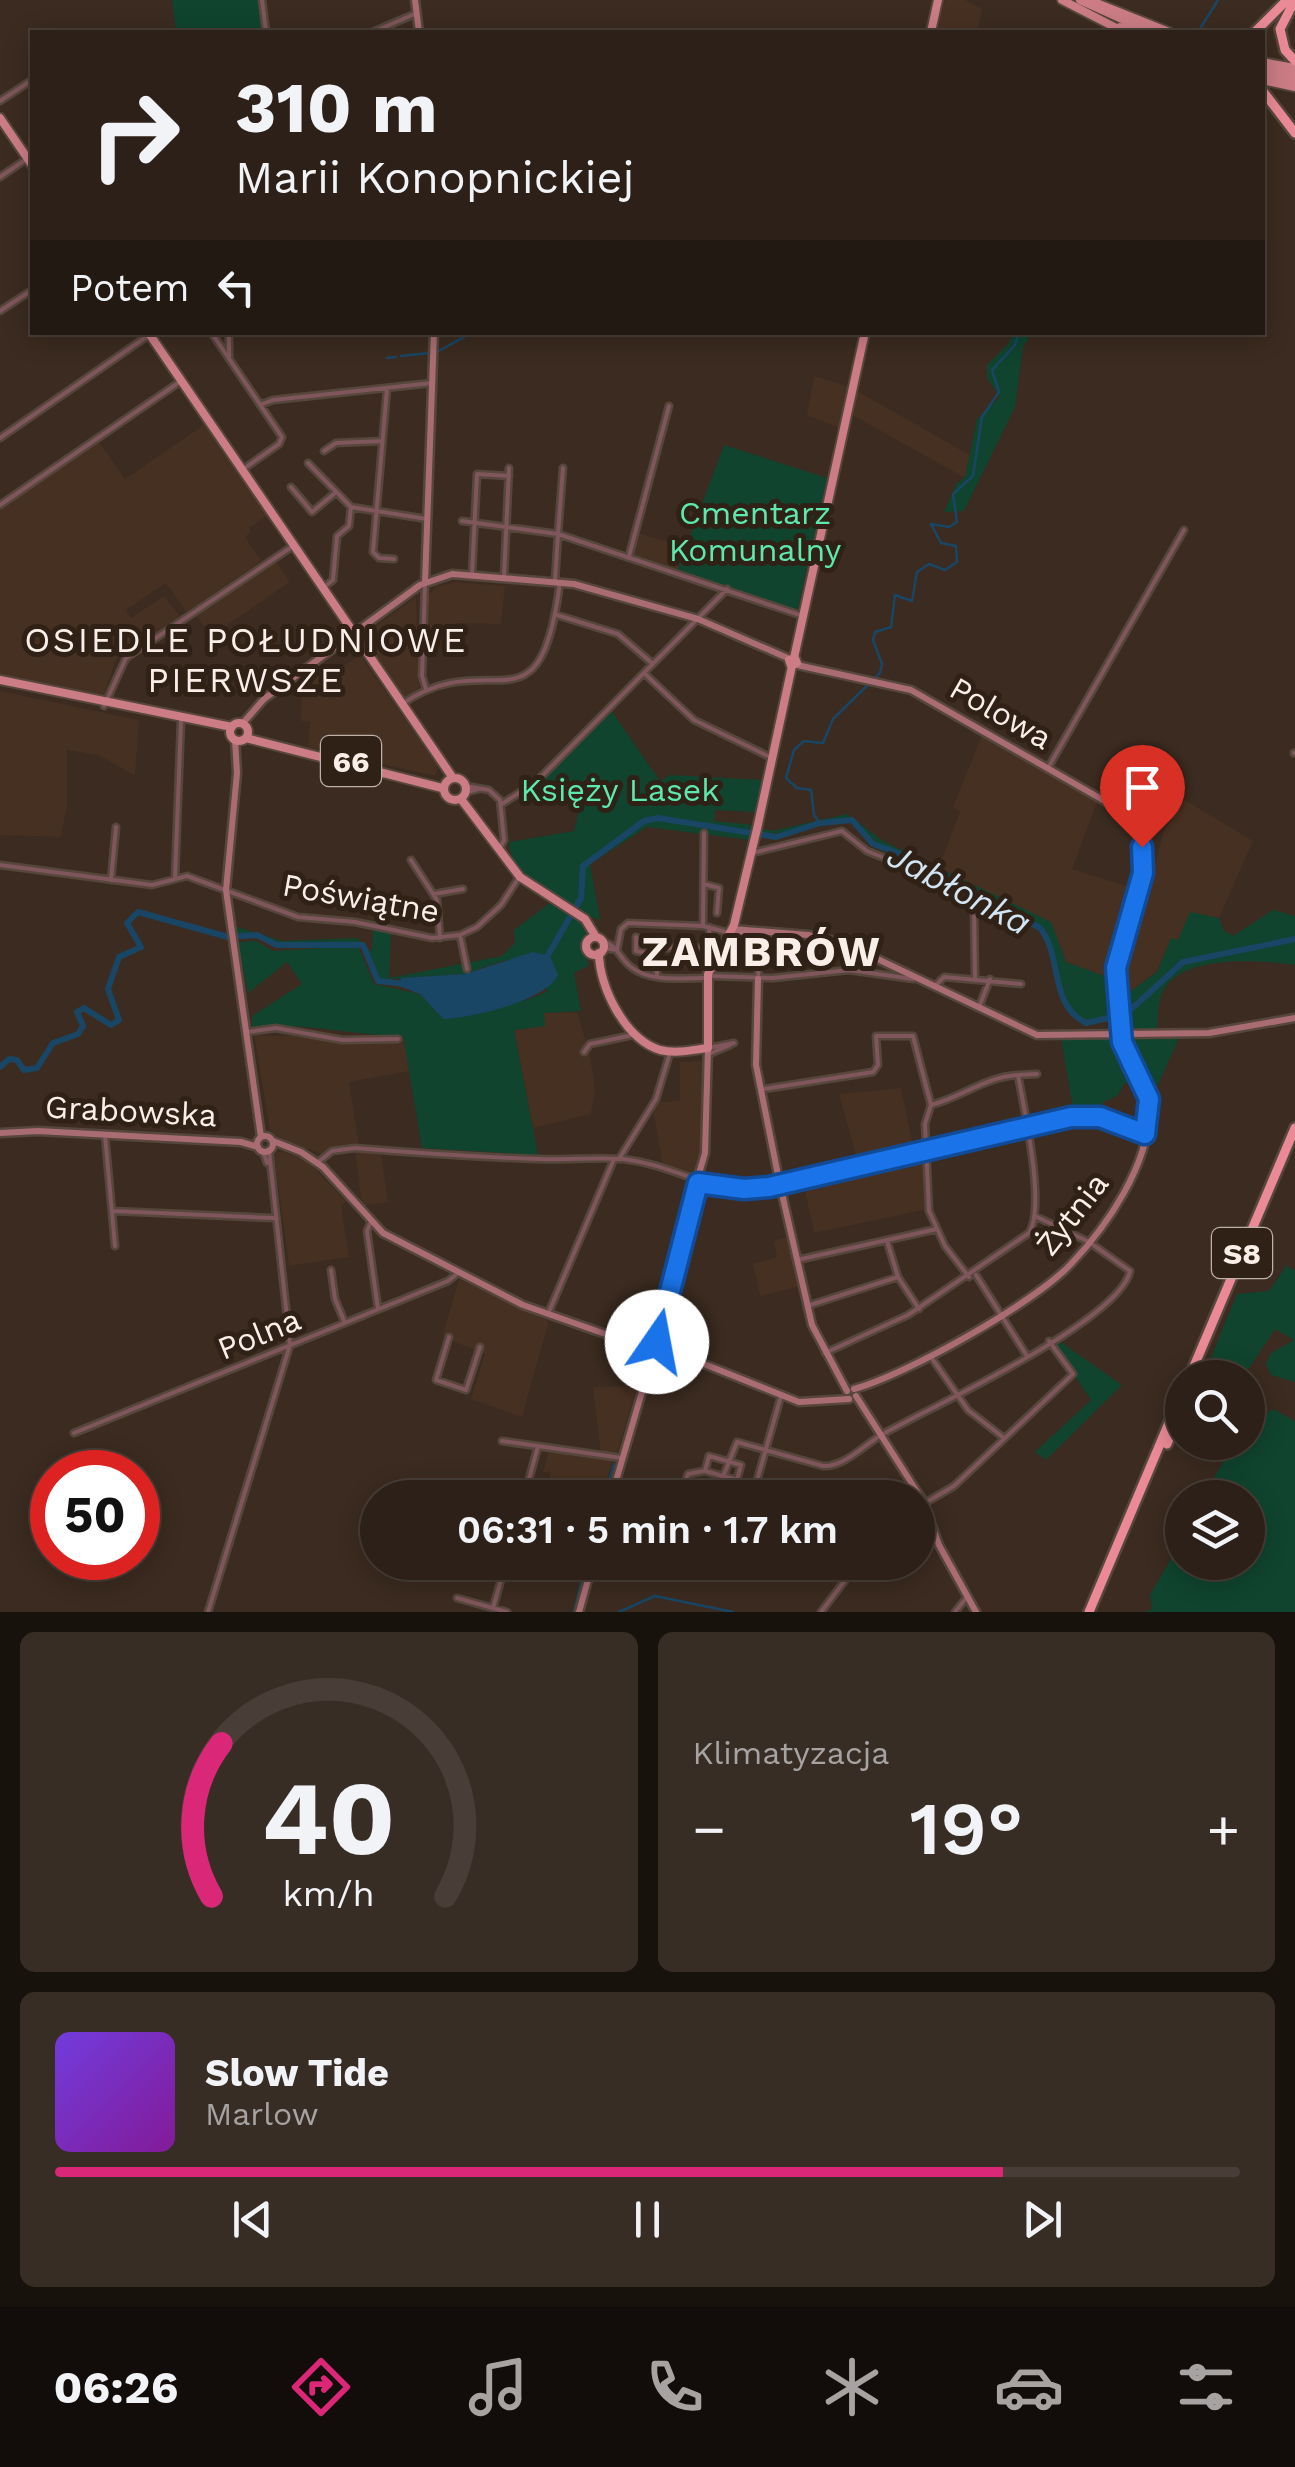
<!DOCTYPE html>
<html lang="pl">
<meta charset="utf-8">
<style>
:root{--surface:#2c2018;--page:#382d25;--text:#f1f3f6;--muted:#a6a3a2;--line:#483e37;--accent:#db2777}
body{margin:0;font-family:"Work Sans",sans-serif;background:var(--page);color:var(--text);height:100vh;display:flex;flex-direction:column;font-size:38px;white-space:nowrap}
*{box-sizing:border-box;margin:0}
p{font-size:32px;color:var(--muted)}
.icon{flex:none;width:55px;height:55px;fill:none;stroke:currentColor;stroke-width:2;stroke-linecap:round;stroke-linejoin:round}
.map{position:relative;height:1612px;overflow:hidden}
.details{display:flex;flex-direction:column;gap:20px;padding:20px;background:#18120d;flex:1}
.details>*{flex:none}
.guide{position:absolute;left:30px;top:30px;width:1235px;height:305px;border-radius:0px;box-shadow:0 5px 25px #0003,0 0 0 2px var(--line);background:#2c2018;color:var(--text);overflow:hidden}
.buttons{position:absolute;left:1165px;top:1360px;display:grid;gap:20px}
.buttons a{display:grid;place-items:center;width:100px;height:100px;border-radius:50%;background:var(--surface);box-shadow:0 5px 25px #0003,0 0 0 2px var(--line);font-size:50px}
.speed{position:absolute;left:30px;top:1450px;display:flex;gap:20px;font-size:50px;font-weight:700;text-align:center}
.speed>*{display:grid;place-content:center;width:130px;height:130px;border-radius:50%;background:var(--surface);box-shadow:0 5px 25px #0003,0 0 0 2px var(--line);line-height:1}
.speed .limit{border:15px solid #d22;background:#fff;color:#111}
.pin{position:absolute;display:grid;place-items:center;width:85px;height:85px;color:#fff;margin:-102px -42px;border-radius:50% 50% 50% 0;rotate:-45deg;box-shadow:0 0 10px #0007}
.pin .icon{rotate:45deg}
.me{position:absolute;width:110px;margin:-55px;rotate:12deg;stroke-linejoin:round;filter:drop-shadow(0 0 8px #0008)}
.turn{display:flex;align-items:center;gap:35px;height:210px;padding:0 40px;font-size:45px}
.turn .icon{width:130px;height:130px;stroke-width:2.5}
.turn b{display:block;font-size:70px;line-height:85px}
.then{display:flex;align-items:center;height:95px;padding:0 40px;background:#0003;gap:20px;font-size:38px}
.big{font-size:75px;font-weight:600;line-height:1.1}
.details .widget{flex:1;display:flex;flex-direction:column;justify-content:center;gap:15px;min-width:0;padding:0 35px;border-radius:15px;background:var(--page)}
.details .dial{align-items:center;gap:0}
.dial svg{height:260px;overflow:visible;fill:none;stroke:var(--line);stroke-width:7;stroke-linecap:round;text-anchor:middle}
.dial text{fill:var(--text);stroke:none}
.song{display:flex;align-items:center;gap:30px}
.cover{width:120px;height:120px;border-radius:15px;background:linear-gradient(135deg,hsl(260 70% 55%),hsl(290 70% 35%))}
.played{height:10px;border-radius:5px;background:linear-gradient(90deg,var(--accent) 80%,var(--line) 80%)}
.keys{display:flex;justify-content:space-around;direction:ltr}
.heat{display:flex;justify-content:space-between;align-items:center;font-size:55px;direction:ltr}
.details .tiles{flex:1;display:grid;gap:20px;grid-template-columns:1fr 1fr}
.widget:last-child{grid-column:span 2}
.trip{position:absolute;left:360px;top:1480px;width:575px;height:100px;border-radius:50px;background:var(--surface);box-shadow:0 5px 25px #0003,0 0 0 2px var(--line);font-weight:600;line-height:100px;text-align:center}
.dock{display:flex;height:160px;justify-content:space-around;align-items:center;background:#120d0a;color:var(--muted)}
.dock .icon{width:70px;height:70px}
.dock .selected{color:var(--accent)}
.dock b{font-size:45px;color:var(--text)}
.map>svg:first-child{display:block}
.built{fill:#463021}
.green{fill:#10442f}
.water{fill:#194664}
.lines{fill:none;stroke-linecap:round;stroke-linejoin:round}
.stream{stroke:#194664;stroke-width:2.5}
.river{stroke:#194664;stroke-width:6}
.street-casing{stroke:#56463c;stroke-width:9}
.secondary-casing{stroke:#56463c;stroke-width:11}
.primary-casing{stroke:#56463c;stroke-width:12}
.highway-casing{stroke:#56463c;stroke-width:14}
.street{stroke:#7e565b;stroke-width:4}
.secondary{stroke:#aa6c73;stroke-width:6}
.primary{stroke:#cb7c85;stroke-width:8}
.highway{stroke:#ea8a96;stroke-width:9}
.primary-bridge-casing{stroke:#56463c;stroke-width:12;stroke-linecap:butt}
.primary-bridge{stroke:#cb7c85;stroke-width:8}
.route-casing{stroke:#114b97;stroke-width:25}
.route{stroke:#1a73e8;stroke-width:18}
.labels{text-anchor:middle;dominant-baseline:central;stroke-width:10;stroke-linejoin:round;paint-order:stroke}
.shield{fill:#302116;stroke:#bdb1a9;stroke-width:2.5}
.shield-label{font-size:30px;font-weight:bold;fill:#faefe8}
.park-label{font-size:32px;fill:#5de8ae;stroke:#302116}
.street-label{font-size:32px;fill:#faefe8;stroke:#302116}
.neighbourhood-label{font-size:35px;letter-spacing:2.5px;fill:#faefe8;stroke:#302116}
.water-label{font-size:35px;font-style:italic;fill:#d1e5f4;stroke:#302116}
.district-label{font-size:42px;font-weight:bold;letter-spacing:2.5px;fill:#faefe8;stroke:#302116}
</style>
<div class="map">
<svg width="1295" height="1612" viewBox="0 0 1295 1612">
<rect width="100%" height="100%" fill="#3b2b20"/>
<path class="built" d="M945,0H965L982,9L977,32H937Z
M814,376L850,387L841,429L807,415Z
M857,391L970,455L965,478L852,415Z
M207,423L268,515L249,528L251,532L245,537L261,561L186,612L166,583L126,610L131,618L164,596L180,616L116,659L104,696L0,674V508L98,441L125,479Z
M637,533L686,547L677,571L632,555Z
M276,561L290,582L211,636L196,615Z
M456,582L505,586L501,624L455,623L453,643L427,642L429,596L435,587Z
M416,597L419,688L403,698L363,635Z
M360,655L438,767L435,776L308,747L310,722L301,721L302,679L322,664L330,675Z
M0,691L139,720L135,776L99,755L67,750V806L61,837L0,835Z
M982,735L1097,802L1072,869L1137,889L1115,956L1113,979L1066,962L1051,922L951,876L939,866L960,812L953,807Z
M1185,800L1253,841L1219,918L1190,913L1178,941L1171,939L1157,971L1120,999L1123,956L1147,870L1153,872L1164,830Z
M577,1012L590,1056L595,1089L591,1114L533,1128L514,1030L544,1026L543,1013Z
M302,1028L352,1036H403L410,1071L349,1082L359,1145L345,1144L322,1154L283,1140L270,1130L254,1035L304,1036Z
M704,1061L701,1153L697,1172L688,1176L663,1167L653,1110L657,1102L680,1101V1062Z
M901,1088L914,1150L858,1163L839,1094Z
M280,1151L307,1160L346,1202L341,1206L349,1257L289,1266L274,1155Z
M355,1151L381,1153L388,1202L362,1206Z
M908,1157L927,1160L928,1209L814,1233L803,1182Z
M788,1237L801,1286L760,1296L753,1264L777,1257L774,1241Z
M459,1279L549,1321L522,1417L471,1399L485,1354L442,1337Z
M637,1386L617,1453L601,1454L593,1387Z
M549,1451L613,1459L602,1497H544L551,1473L543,1472Z"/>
<path class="green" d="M172,0H261L265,32H176Z
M1013,333H1032L1023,347L1015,407L964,511L944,512L957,483L965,477L977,419L1000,397L987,378V365L1009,343Z
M724,445L827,478L797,612L677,571Z
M610,709L660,781L670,775L763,780L755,812L715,810L714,821L753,825L750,840L647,827L590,864L600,920C569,909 509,879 509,842L574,831L585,783H543V779Z
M847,814L883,841L1051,922L1066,962L1113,979L1116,1015C1055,1048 1064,957 1045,929L950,881L916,858L877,843L853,820C820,816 792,836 759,834L761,828L772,831Z
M550,903L578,919L586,932L581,948L589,965L574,973L581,1011L544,1013L545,1026L514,1030L538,1155L422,1148L403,1036C354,1036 298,1021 252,1027V1016L302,984L287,962L248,993L238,942L256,941L273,951L358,946L374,984L420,994L443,1019L530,999L548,991L506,960L464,974L379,980L361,942H278L259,934L234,933V926L282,941L357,938L372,952L373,929L391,933L389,978L502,956L515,943L514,930Z
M1273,910L1295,916V965C1262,960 1190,955 1167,985C1157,997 1158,1016 1157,1031L1122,1030L1120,999L1157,972L1171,938L1178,940L1190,912L1219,918L1223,930L1233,936Z
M1129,1037L1179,1038L1152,1098L1127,1047Z
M1117,1038L1137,1079L1125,1083L1117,1096L1103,1102L1099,1114H1074L1061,1039Z
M1286,1266L1295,1270V1382L1271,1375L1266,1364L1271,1353L1294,1340L1275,1329L1243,1377H1203L1237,1294L1269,1291Z
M1056,1339L1122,1385L1046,1460L1035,1452L1091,1400L1054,1346Z
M1273,1409L1295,1421V1612H1145L1152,1609L1150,1595L1182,1540V1562H1248V1498L1202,1497L1235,1443L1248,1442L1251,1418L1257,1421Z"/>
<path class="water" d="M533,952L550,956L558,975C546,1001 471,1018 443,1019L420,994L399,986L401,978L465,974Z"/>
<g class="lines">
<path class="stream" d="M1198,32L1218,0
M437,352L473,332
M401,356L429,353
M387,358L396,357
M820,823L814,815L811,790L797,788L786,778L794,750L804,741L823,743L833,719L880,673L882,664L873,640L875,632L891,627L895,595L912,601L917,572L929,564L945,570L957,562L956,546L941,543L931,524L949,527L957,522L953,494L973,476L982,417L999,392L992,370L1015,345L1019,332
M1099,1039H1112
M608,1484L614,1464
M605,1498L607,1490
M584,1574L587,1562
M574,1612L582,1580
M619,1612L655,1596L733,1612"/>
<path class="river" d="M544,962L581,898L583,866L644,821L658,818L776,837L820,823L852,820L873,844L914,859L1040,928C1063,956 1048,1004 1086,1023L1126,1014L1183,962L1295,939
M0,1067L9,1059L17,1060L24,1070L37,1068L53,1043L78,1034L83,1026L77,1012L84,1008L111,1025L119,1020L108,989L119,957L141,947L127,923L138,912L228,937L257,935L277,945H363L378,981L405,984"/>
<defs>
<path id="street" d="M262,0L266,32
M373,32L417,13
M0,101L32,80
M0,177L28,158
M0,311L32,290
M211,332L282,437L279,444L242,470
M229,332V357
M387,389L373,552L379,558L394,559
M260,405L273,400L432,383
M0,438L149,335
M324,451L336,443L382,441
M308,463L351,507L427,519
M291,487L312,512L335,493
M0,505L181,381
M462,521L558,534L563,468
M629,556L669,406
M472,574L477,474L509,476
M504,577L509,468
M555,581L558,534L803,616
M425,584L422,676L426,689
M324,587L333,580L337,536L349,526L351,507
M557,615L618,634L653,664
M644,673L694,720L772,758
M402,704C492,642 540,742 560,582
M104,706L126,658L293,546
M1294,753H1295
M1048,768L1184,530
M465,786L489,790L500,800L504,840L499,850
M467,792L479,789
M502,804L537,781L727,589
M752,853L842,831L867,851L905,866L974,908L975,977
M411,860L437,900L440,938
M0,865L152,885L187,876L298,917L355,922L432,938L460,935L477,927L501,905L518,879
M175,878L181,720
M111,880L116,827
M704,884L719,888L717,913
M434,894L463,889
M703,926L704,833
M709,927L712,965
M460,935L467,969
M602,941C618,945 619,958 631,967C650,982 680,978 703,978
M603,948L617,950
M617,950L621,929L628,923L703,926L730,933
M712,976L773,978L849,970L913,979
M657,977L656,955L636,951V937L658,948H709
M758,979L760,933
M936,985L944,977L1021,984
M979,1007L990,979
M247,1032L276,1028L342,1040L398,1039
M708,1048L734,1043
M584,1052L590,1044L633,1035
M711,1053L730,1045
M764,1089L873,1072L878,1065L876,1036H913L931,1105L925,1124L929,1211L945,1246L969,1277
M931,1105C964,1096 985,1077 1018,1075
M105,1135L115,1246
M263,1151L267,1163
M619,1159L656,1099L669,1056
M317,1163L332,1151L355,1148C416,1153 478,1157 539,1159C567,1160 596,1157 623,1159C684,1166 709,1199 780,1185L1071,1117L1111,1120L1145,1134
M113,1211L273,1218
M370,1224L367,1231L378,1309
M887,1241L898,1277L919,1309
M797,1260L937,1229
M331,1270L335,1299L345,1323
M976,1275L1027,1356
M807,1306L898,1277
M548,1314L614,1159
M449,1337L436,1380L466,1390L480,1347
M825,1353L908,1315L1029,1233C1046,1206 1024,1109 1018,1075L1037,1074
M931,1357L968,1410L1004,1438
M74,1433L448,1281L458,1273
M502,1441L622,1458
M709,1456L741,1465L737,1480L705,1471Z
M723,1477L737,1442L823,1466C845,1467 865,1444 883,1434C931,1407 1120,1321 1130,1271L1089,1242L1035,1216
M487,1489L518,1498
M682,1492L688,1474L704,1471
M524,1498L538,1446
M697,1498L698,1492L718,1498
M732,1498L737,1480
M752,1498L781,1396
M925,1503L954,1486L1073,1374L1049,1341
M457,1598L507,1612
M493,1608L506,1562
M208,1612L290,1345L269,1150
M821,1612L859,1562
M955,1612L967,1597"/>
<path id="secondary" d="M415,0L419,32
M425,583L434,332
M797,665L911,690L1117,808C1175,860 1119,907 1116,964C1114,988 1114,1025 1124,1047C1132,1067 1151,1087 1150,1110C1148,1166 1108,1225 1071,1264C1034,1303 906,1375 854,1389
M243,723L264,699L420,585L452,574L574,584L698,619L790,659
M235,739L237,773L226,890L261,1137
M732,929L808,935L844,943L1037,1035L1209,1033L1295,1018
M730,933L754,934
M758,979L756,1065L780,1185L812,1325L847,1391
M0,1133L38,1131L241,1142L258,1147
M257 1144a8 8 0 1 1 16 0a8 8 0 1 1-16 0Z
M273,1141L301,1152L323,1167L383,1233L523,1305L645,1348
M645 1347a7 7 0 1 1 14 0a7 7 0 1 1-14 0Z
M651,1340L705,1153L708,1048
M659,1346L799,1402L849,1399
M856,1396L923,1501
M611,1498L653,1354
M925,1507L939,1545L976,1612
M579,1612L593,1562"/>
<path id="primary" d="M1062,0L1124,32
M1080,0L1151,32
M1089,0L1169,32
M1120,27L1135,32
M931,32L938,0
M1262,62L1295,68
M1262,68L1295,74
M1262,75L1295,81
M1262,80L1295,87
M0,118L32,165
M148,332L453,778
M794,658L865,332
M795,658L797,663L791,666L789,660Z
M0,680L232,727
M230 732a9 9 0 1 1 18 0a9 9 0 1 1-18 0Z
M246,738L442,788
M444 789a11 11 0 1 1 22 0a11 11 0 1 1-22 0Z
M461,799L520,877L585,919L596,937
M757,829L792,666
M586 946a9 9 0 1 1 18 0a9 9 0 1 1-18 0Z
M599,953C599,987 625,1039 660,1050C676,1054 692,1050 708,1048V974L734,925L754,841"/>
<path id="highway" d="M1295,0L1280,29L1285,50L1295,61
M1255,32L1287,0
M1262,90L1295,133
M1189,1378L1295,1128
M1167,1444L1182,1408
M1089,1612L1182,1392"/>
</defs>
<use href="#street" class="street-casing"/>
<use href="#secondary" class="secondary-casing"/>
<use href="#primary" class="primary-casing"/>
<use href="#highway" class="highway-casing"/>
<use href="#street" class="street"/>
<use href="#secondary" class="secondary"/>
<use href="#primary" class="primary"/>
<use href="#highway" class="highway"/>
<defs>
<path id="primary-bridge" d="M754,841L757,829"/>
</defs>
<use href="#primary-bridge" class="primary-bridge-casing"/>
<use href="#primary-bridge" class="primary-bridge"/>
</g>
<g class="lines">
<defs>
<path id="route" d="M657,1342L698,1183L744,1189L769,1187L1071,1117H1100L1145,1134L1149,1099L1122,1042L1116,968L1143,873L1142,847"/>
</defs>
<use href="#route" class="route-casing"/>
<use href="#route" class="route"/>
</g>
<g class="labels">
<g class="shield">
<rect x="321" y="736" width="60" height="50" rx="8"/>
<rect x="1212" y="1228" width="60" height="50" rx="8"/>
</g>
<g class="shield-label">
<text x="351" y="761">66</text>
<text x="1242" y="1253">S8</text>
</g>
<g class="park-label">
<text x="755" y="513">Cmentarz<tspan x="755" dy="37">Komunalny</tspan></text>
<text x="620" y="790">Księży Lasek</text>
</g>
<g class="street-label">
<text transform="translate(1001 713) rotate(30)">Polowa</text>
<text transform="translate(361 898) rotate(10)">Poświątne</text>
<text transform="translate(131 1111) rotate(3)">Grabowska</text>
<text transform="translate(1072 1214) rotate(-52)">Żytnia</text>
<text transform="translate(259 1334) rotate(-22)">Polna</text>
</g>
<g class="neighbourhood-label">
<text x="246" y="640">OSIEDLE POŁUDNIOWE<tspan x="246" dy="40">PIERWSZE</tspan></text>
</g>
<g class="water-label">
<text transform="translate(959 889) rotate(28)">Jabłonka</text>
</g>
<g class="district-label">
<text x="762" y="951">ZAMBRÓW</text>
</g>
</g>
</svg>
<div class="buttons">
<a><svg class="icon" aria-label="search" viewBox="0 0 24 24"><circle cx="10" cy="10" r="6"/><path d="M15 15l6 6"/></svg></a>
<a><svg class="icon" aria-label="layers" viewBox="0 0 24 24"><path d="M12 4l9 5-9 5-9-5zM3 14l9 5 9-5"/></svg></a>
</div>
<div class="speed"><div class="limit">50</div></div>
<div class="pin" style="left:1142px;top:847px;background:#d93025"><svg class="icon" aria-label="arrive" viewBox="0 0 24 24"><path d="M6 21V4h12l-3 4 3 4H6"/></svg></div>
<svg class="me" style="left:657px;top:1342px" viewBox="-20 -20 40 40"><circle r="19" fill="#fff"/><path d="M0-13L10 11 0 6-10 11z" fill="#1a73e8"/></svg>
<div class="trip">06:31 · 5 min · 1.7 km</div>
<div class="guide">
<div class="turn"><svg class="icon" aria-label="right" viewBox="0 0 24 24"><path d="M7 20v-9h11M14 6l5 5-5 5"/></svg><div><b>310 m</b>Marii Konopnickiej</div></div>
<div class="then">Potem<svg class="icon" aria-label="left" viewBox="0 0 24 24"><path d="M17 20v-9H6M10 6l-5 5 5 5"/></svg></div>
</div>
</div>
<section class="details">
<div class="tiles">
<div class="widget dial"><svg viewBox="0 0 100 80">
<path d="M14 69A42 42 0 1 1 86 69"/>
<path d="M14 69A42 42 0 0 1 17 22" stroke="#db2777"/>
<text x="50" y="56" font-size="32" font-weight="700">40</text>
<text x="50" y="72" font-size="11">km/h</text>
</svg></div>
<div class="widget"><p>Klimatyzacja</p>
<div class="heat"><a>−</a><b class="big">19°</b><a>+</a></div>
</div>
<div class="widget">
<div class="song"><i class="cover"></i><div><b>Slow Tide</b><p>Marlow</p></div></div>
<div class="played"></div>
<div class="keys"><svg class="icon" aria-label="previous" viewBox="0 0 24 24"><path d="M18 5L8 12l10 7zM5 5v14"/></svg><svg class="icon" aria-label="pause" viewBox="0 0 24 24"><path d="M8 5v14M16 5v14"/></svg><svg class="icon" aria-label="next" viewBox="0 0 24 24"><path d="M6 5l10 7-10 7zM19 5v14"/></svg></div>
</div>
</div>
</section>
<nav class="dock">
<b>06:26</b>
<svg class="icon selected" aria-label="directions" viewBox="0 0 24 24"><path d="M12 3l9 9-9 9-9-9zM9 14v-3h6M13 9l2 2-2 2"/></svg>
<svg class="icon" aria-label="music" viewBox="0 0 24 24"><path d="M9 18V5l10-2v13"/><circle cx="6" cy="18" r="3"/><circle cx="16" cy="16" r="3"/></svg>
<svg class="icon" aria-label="phone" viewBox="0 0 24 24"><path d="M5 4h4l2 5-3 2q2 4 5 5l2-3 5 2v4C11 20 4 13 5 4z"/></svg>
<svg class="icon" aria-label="climate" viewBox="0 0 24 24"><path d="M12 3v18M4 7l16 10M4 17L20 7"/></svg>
<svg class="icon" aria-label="car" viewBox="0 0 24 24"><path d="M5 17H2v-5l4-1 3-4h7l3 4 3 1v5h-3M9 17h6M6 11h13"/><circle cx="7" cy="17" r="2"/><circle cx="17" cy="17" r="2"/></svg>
<svg class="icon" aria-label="filters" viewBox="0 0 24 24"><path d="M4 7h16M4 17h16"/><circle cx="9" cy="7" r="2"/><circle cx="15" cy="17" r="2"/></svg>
</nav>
